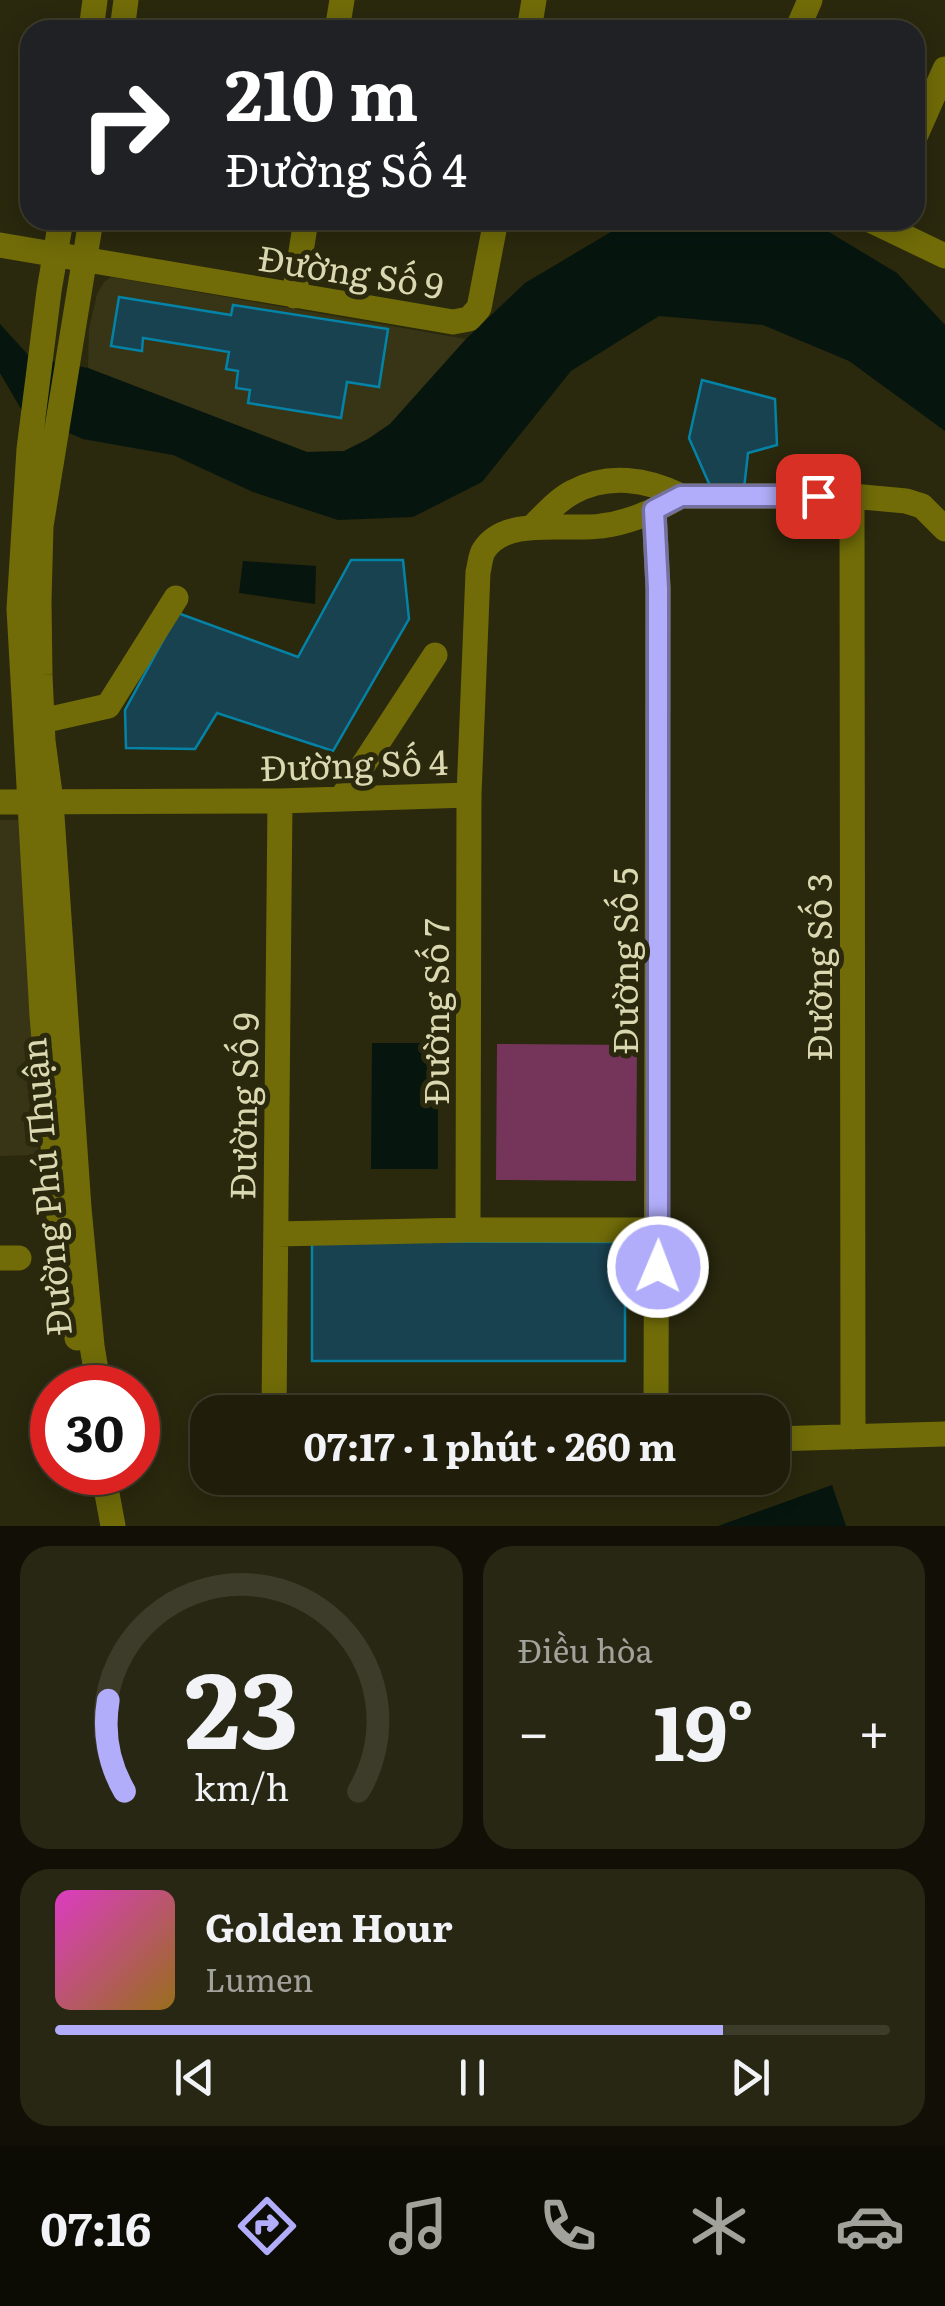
<!DOCTYPE html>
<html lang="vi">
<meta charset="utf-8">
<style>
:root{--surface:#201e0a;--page:#282713;--text:#f1f3f6;--muted:#a2a29c;--line:#3d3c2b;--accent:#b1adfa}
body{margin:0;font-family:Literata,serif;background:var(--page);color:var(--text);height:100vh;display:flex;flex-direction:column;font-size:38px;white-space:nowrap}
*{box-sizing:border-box;margin:0}
p{font-size:32px;color:var(--muted)}
.icon{flex:none;width:55px;height:55px;fill:none;stroke:currentColor;stroke-width:2;stroke-linecap:round;stroke-linejoin:round}
.map{position:relative;height:1526px;overflow:hidden}
.details{display:flex;flex-direction:column;gap:20px;padding:20px;background:#121006;flex:1}
.details>*{flex:none}
.banner{position:absolute;left:20px;top:20px;width:905px;height:210px;border-radius:30px;box-shadow:0 5px 25px #0003,0 0 0 2px var(--line);background:#202124;color:#fff;overflow:hidden}
.speed{position:absolute;left:30px;top:1365px;display:flex;gap:20px;font-size:50px;font-weight:700;text-align:center}
.speed>*{display:grid;place-content:center;width:130px;height:130px;border-radius:50%;background:var(--surface);box-shadow:0 5px 25px #0003,0 0 0 2px var(--line);line-height:1}
.speed .limit{border:15px solid #d22;background:#fff;color:#111}
.pin{position:absolute;display:grid;place-items:center;width:85px;height:85px;color:#fff;margin:-42px;border-radius:20px;box-shadow:0 5px 15px #0006}
.me{position:absolute;width:110px;margin:-55px;rotate:1deg;stroke-linejoin:round;filter:drop-shadow(0 0 8px #0008)}
.turn{display:flex;align-items:center;gap:35px;height:210px;padding:0 40px;font-size:45px}
.turn .icon{width:130px;height:130px;stroke-width:2.5}
.turn b{display:block;font-size:70px;line-height:85px}
.big{font-size:75px;font-weight:700;line-height:1.1}
.details .card{flex:1;display:flex;flex-direction:column;justify-content:center;gap:15px;min-width:0;padding:0 35px;border-radius:30px;background:var(--page)}
.details .dial{align-items:center;gap:0}
.dial svg{height:260px;overflow:visible;fill:none;stroke:var(--line);stroke-width:7;stroke-linecap:round;text-anchor:middle}
.dial text{fill:var(--text);stroke:none}
.song{display:flex;align-items:center;gap:30px}
.cover{width:120px;height:120px;border-radius:15px;background:linear-gradient(135deg,hsl(310 70% 55%),hsl(40 70% 35%))}
.played{height:10px;border-radius:5px;background:linear-gradient(90deg,var(--accent) 80%,var(--line) 80%)}
.keys{display:flex;justify-content:space-around;direction:ltr}
.heat{display:flex;justify-content:space-between;align-items:center;font-size:55px;direction:ltr}
.details .tiles{flex:1;display:grid;gap:20px;grid-template-columns:1fr 1fr}
.card:last-child{grid-column:span 2}
.trip{position:absolute;left:190px;top:1395px;width:600px;height:100px;border-radius:30px;background:var(--surface);box-shadow:0 5px 25px #0003,0 0 0 2px var(--line);font-weight:700;line-height:100px;text-align:center}
.menu{display:flex;height:160px;justify-content:space-around;align-items:center;background:#0d0c04;color:var(--muted)}
.menu .icon{width:70px;height:70px}
.menu .current{color:var(--accent)}
.menu b{font-size:45px;color:var(--text)}
.map>svg:first-child{display:block}
.built{fill:#373516}
.green{fill:#75345a}
.water{fill:#06160f}
.building{fill:#194251;stroke:#0483a7;stroke-width:2.5}
.lines{fill:none;stroke-linecap:round;stroke-linejoin:round}
.minor{stroke:#716c08;stroke-width:25}
.route-casing{stroke:#7370a2;stroke-width:25}
.route{stroke:#b1adfa;stroke-width:18}
.labels{text-anchor:middle;dominant-baseline:central;stroke-width:10;stroke-linejoin:round;paint-order:stroke}
.street-label{font-size:35px;fill:#dad8b0;stroke:#2a280d}
</style>
<div class="map">
<svg width="945" height="1526" viewBox="0 0 945 1526">
<rect width="100%" height="100%" fill="#2a280d"/>
<path class="built" d="M111,277L466,339L390,424L368,439L344,451L307,452L88,368L89,329L97,294L104,282Z
M0,820H24L39,1155L0,1156Z"/>
<path class="green" d="M497,1044L637,1045L636,1181L496,1180Z"/>
<path class="water" d="M631,220H809L897,273L945,325V431L849,361L763,325L659,316L571,371L482,482L413,517L338,520L253,492L173,455L83,439L24,414L0,373V324L30,357L88,368L307,452L344,451L368,439L390,424L466,339L525,283Z
M243,561L316,566L315,604L239,593Z
M372,1043H438V1169H371Z
M832,1485L846,1526H718Z"/>
<path class="building" d="M119,297L231,315L233,305L388,329L379,387L347,382L341,418L248,403L250,390L236,388L238,371L226,369L229,352L143,338L142,351L111,346Z
M702,380L775,399L777,445L748,453L744,489L711,488L689,438Z
M351,560H403L409,619L333,751L217,713L195,749L126,748L125,710L178,613L298,657Z
M312,1241L625,1242V1361H312Z"/>
<g class="lines">
<path class="minor" d="M91,30L95,0
M122,30L126,0
M337,30L342,0
M529,30L534,0
M797,30L810,0
M915,137L945,69
M61,220L49,291L29,449L19,609L42,1016L63,1265L77,1338
M91,220L41,526L39,601L40,675L43,741L51,801L79,1208L92,1346L99,1388
M870,220L945,256
M0,245L453,322L469,319L479,308L496,220
M294,296L306,220
M852,496L853,1437
M654,510L658,588L656,1412
M531,528C544,516 557,500 573,492C608,473 647,479 681,496H852L906,501L922,506L945,529
M42,721L108,706L176,598
M341,799L435,655
M0,802L280,801L469,795
M468,1230L469,795L478,572C480,565 480,556 484,550C505,516 567,531 601,526C629,523 657,510 681,496
M276,1234L468,1230H658
M0,1258H19
M274,1412L280,801
M772,1439L945,1434
M103,1472L113,1526"/>
</g>
<g class="lines">
<defs>
<path id="route" d="M658,1267V588L654,510L681,496H818"/>
</defs>
<use href="#route" class="route-casing"/>
<use href="#route" class="route"/>
</g>
<g class="labels">
<g class="street-label">
<text transform="translate(351 270) rotate(9)">Đường Số 9</text>
<text transform="translate(354 763) rotate(-2)">Đường Số 4</text>
<text transform="translate(623 961) rotate(-90)">Đường Số 5</text>
<text transform="translate(817 967) rotate(-90)">Đường Số 3</text>
<text transform="translate(434 1012) rotate(-90)">Đường Số 7</text>
<text transform="translate(242 1106) rotate(-89)">Đường Số 9</text>
<text transform="translate(44 1187) rotate(-95)">Đường Phú Thuận</text>
</g>
</g>
</svg>
<div class="speed"><div class="limit">30</div></div>
<div class="pin" style="left:818px;top:496px;background:#d93025"><svg class="icon" aria-label="arrive" viewBox="0 0 24 24"><path d="M6 21V4h12l-3 4 3 4H6"/></svg></div>
<svg class="me" style="left:658px;top:1267px" viewBox="-20 -20 40 40"><circle r="17" fill="#b1adfa" stroke="#fff" stroke-width="3"/><path d="M0-11L8 9 0 5-8 9z" fill="#fff"/></svg>
<div class="trip">07:17 · 1 phút · 260 m</div>
<div class="banner">
<div class="turn"><svg class="icon" aria-label="right" viewBox="0 0 24 24"><path d="M7 20v-9h11M14 6l5 5-5 5"/></svg><div><b>210 m</b>Đường Số 4</div></div>
</div>
</div>
<section class="details">
<div class="tiles">
<div class="card dial"><svg viewBox="0 0 100 80">
<path d="M14 69A42 42 0 1 1 86 69"/>
<path d="M14 69A42 42 0 0 1 9 41" stroke="#b1adfa"/>
<text x="50" y="56" font-size="32" font-weight="700">23</text>
<text x="50" y="72" font-size="11">km/h</text>
</svg></div>
<div class="card"><p>Điều hòa</p>
<div class="heat"><a>−</a><b class="big">19°</b><a>+</a></div>
</div>
<div class="card">
<div class="song"><i class="cover"></i><div><b>Golden Hour</b><p>Lumen</p></div></div>
<div class="played"></div>
<div class="keys"><svg class="icon" aria-label="previous" viewBox="0 0 24 24"><path d="M18 5L8 12l10 7zM5 5v14"/></svg><svg class="icon" aria-label="pause" viewBox="0 0 24 24"><path d="M8 5v14M16 5v14"/></svg><svg class="icon" aria-label="next" viewBox="0 0 24 24"><path d="M6 5l10 7-10 7zM19 5v14"/></svg></div>
</div>
</div>
</section>
<nav class="menu">
<b>07:16</b>
<svg class="icon current" aria-label="directions" viewBox="0 0 24 24"><path d="M12 3l9 9-9 9-9-9zM9 14v-3h6M13 9l2 2-2 2"/></svg>
<svg class="icon" aria-label="music" viewBox="0 0 24 24"><path d="M9 18V5l10-2v13"/><circle cx="6" cy="18" r="3"/><circle cx="16" cy="16" r="3"/></svg>
<svg class="icon" aria-label="phone" viewBox="0 0 24 24"><path d="M5 4h4l2 5-3 2q2 4 5 5l2-3 5 2v4C11 20 4 13 5 4z"/></svg>
<svg class="icon" aria-label="climate" viewBox="0 0 24 24"><path d="M12 3v18M4 7l16 10M4 17L20 7"/></svg>
<svg class="icon" aria-label="car" viewBox="0 0 24 24"><path d="M5 17H2v-5l4-1 3-4h7l3 4 3 1v5h-3M9 17h6M6 11h13"/><circle cx="7" cy="17" r="2"/><circle cx="17" cy="17" r="2"/></svg>
</nav>
